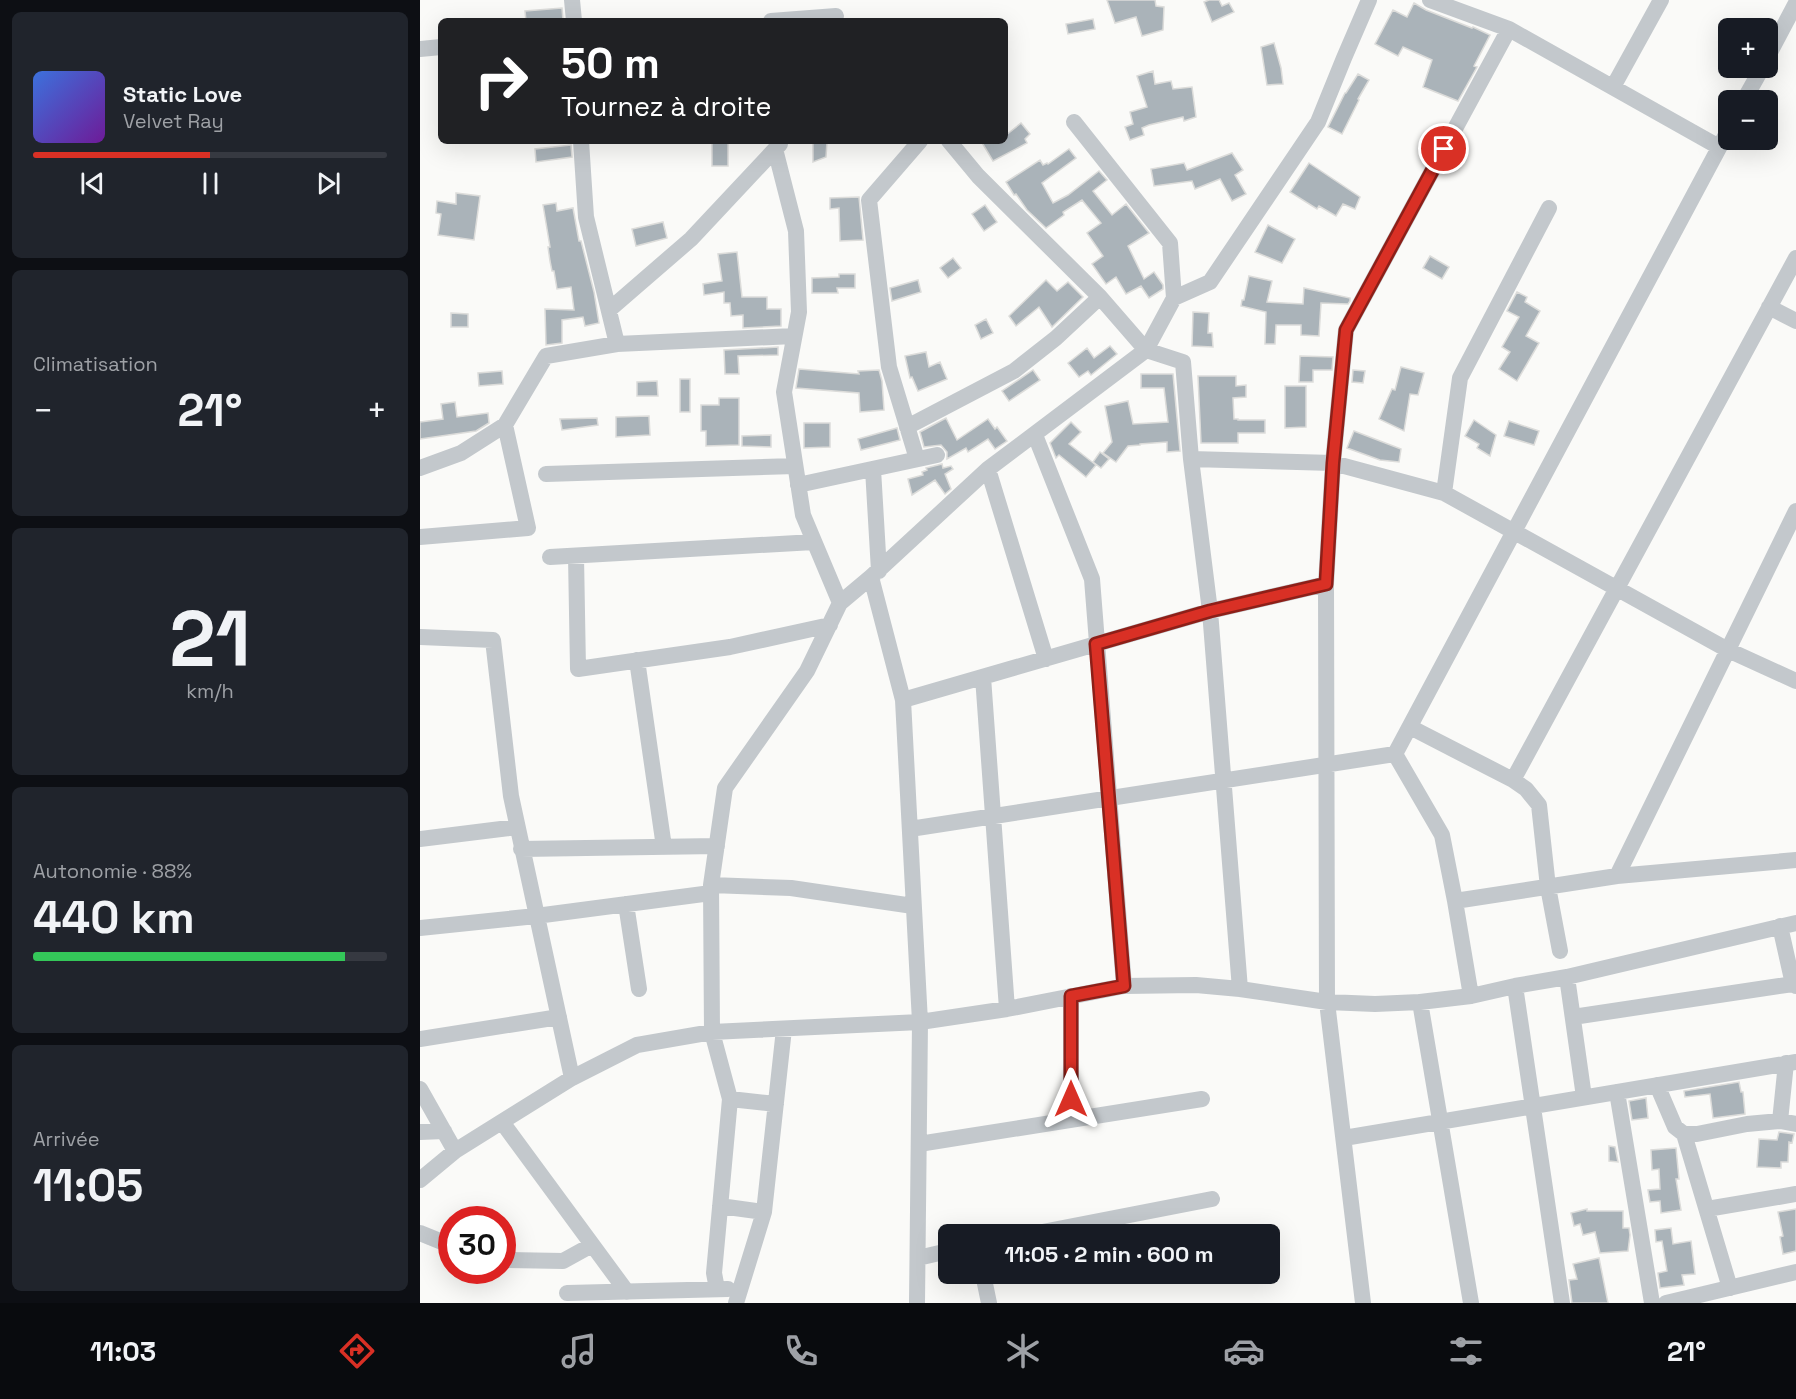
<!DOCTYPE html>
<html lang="fr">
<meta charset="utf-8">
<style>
:root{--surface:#171b24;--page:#20242c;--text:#f1f3f6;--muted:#9ea1a6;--line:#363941;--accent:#d93025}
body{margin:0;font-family:"Space Grotesk",sans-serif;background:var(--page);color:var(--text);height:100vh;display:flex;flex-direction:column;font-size:22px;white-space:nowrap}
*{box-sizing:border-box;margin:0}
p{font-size:20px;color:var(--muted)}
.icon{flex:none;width:33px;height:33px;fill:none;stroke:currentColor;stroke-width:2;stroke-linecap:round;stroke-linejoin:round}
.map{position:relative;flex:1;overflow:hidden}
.drawer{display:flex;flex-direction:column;gap:12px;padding:12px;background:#0d0f14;width:420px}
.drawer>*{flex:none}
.top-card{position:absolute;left:18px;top:18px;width:570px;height:126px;border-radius:9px;box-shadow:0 6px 24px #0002;background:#202124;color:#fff;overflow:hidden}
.controls{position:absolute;left:1298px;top:18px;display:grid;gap:12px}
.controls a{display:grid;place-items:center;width:60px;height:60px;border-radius:9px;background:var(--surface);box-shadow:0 6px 24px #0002;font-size:30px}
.speed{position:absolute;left:18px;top:1206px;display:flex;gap:12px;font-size:30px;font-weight:700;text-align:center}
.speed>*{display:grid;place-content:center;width:78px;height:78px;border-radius:50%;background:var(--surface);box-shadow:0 6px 24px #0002;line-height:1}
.speed .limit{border:9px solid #d22;background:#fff;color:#111}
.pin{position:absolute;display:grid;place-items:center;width:51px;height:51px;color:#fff;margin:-26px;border:3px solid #fff;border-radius:50%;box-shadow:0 2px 6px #0007}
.me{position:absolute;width:66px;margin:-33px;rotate:0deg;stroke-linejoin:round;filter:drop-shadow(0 0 4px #0008)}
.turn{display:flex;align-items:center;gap:21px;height:126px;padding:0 24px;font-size:27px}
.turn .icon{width:78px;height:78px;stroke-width:2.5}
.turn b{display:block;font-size:42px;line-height:51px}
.big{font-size:45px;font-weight:800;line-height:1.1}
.drawer .widget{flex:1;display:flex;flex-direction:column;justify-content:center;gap:9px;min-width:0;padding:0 21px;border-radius:9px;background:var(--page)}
.drawer .dial{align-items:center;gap:0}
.dial b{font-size:78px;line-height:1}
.song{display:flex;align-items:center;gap:18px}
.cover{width:72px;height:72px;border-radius:9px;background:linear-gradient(135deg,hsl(220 70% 55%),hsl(280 70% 35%))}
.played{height:6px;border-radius:3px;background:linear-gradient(90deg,var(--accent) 50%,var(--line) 50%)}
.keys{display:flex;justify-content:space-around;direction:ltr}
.heat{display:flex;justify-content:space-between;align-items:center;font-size:33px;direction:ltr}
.charge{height:9px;border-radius:4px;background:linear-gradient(90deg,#34c759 88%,var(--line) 0)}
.trip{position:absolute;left:518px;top:1224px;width:342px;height:60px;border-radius:9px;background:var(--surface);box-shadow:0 6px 24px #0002;font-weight:800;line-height:60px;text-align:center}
.menu{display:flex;height:96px;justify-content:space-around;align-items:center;background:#090b0e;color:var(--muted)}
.menu .icon{width:42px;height:42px}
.menu .selected{color:var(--accent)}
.menu b{font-size:27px;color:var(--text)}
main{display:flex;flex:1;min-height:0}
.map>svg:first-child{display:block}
.building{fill:#aab3b9;stroke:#dcdcda;stroke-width:1.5}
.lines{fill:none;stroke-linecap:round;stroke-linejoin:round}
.minor{stroke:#c3c8cc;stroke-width:16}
.route-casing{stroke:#8d1f18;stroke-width:15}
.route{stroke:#d93025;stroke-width:10}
</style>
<main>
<section class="drawer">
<div class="widget">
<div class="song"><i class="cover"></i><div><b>Static Love</b><p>Velvet Ray</p></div></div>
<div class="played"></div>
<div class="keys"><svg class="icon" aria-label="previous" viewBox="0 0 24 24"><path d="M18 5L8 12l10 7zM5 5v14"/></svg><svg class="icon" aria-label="pause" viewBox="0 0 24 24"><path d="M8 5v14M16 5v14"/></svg><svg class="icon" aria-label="next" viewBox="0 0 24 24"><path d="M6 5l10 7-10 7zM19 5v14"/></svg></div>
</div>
<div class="widget"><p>Climatisation</p>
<div class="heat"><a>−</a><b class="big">21°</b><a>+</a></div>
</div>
<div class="widget dial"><b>21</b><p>km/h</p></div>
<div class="widget"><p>Autonomie · 88%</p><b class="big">440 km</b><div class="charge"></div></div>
<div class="widget"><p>Arrivée</p><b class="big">11:05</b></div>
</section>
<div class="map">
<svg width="1376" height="1303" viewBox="0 0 1376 1303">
<rect width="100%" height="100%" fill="#fafaf8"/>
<path class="building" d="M687,0H735L736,6L744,7L743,30L722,36L716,17L695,23Z
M789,0H799L802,6L809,3L814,12L792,22L784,2Z
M994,3L1006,10L1052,28L1053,27L1070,35L1054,66L1057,67L1038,101L1003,87L1012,60L983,47L978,56L955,44L973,10L987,17Z
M142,8L143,21H106L105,11Z
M673,19L675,29L648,34L646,24Z
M854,43L861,68L863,84L847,85L841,47Z
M733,71L735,84L751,81L753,89L772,87L776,117L764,121L763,117L729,125L722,128L724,135L710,140L705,127L713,124L710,112L727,107L717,76Z
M938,74L949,80L938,99L939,100L922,134L908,127L925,93H926Z
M601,123L610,134L605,139L607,143L573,161L561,141H585V136Z
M292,141H308V166H292Z
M393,141H407L406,157L393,162Z
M151,145L152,157L116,162L115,149Z
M649,149L656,158L622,183L633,203L648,195L679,171L687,180L673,191L692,215L706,204L729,233L708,246L724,279L734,272L743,285V289L729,298L721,286L706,294L696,277L686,284L672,264L683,256L667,233L681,223L662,200L643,212L644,215L626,228L607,210L596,194L594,195L586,182L620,160L623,165L627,163L628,164Z
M812,153L823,170L815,175L826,194L812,201L800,179L775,189L772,181L734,186L731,169L764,163L767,170Z
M889,163L940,197L935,209L923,204L916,216L899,206L897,209L870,192Z
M36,193L60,196L54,240L18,235L21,214L16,213L17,201L36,204Z
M439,197L443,240L420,241L419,208L410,209V198Z
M136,203L137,211L153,208L159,241H161L174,292L179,323L165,326L163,317L142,320V343L126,345L125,309L154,310L151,287L137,289L134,271H132L130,261L128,247H130L123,205Z
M565,205L577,222L564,231L552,214Z
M243,222L247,238L216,246L212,229Z
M848,225L875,239L862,263L835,252Z
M317,252L322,297H347V309H361V326L323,328V315L311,316L310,303H304V292L284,295L283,284L302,281L298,254Z
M1010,256L1029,267L1022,279L1003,268Z
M533,258L541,268L528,278L520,268Z
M419,274H435V288H417L418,293H392V278L419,277Z
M829,276L852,281L847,302L883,304L884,288L930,298V301L928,304L901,303L899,336L881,335V325H856L855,344H845L846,312L821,306L822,300H824Z
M498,280L501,292L472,301L470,288Z
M626,280L637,291L648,282L663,297L632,327L619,307L596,326L589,316Z
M1097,292L1107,297L1105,302L1120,311L1106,336L1119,343L1097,381L1079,369L1090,352L1082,347L1099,317L1087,311Z
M773,312L789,313L788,333H792L793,347L772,346Z
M31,313L48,314V327H31Z
M566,319L573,333L561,339L555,325Z
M690,346L697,354L671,375L668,371L659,377L648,363L667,348L674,358Z
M358,347V355L318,356L319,374H305L304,350Z
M506,352L509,367L520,362L527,379L498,391L492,377L490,378L485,356Z
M880,356L913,357L912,370H893V382H879Z
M981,367L1004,373L998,395L990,394L984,431L959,419L972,389L975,390Z
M379,369L439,374L438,371L459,370L462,381L464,410L440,412L439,393L376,388Z
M613,370L620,380L589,401L582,391Z
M933,370L945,371L943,383L932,382Z
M82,371L83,384L59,386L58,373Z
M721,374H753L760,451L747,452V442L720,444V445L708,446L696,462L683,453L692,442L685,406L708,401L713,424L748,422L744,388H721Z
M778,376H816V386L826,385V397L813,398L814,419H818V420H845V433H818V443H781Z
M260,379H270V412H260Z
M237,381L238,396H217V382Z
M865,386H886V427L865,428Z
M299,398H319V445L286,446V431H281V405H299Z
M35,402L37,417L68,413L69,423L56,431L0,439V422L23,419L21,404Z
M229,416L230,435L196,437V417Z
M177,418L178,425L142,430L140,419Z
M526,418L537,440L568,419L575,429L577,427L587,441L575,449L568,439L548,452L546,448L527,459V452L521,445L504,447L500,432Z
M1054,420L1076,435L1070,456L1057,448L1059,444L1045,436Z
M1089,421L1119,431L1114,445L1084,436Z
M651,422L661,432L649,444L676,465L666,477L639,455L636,458L630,443Z
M384,423H410V447L384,448Z
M477,428L480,440L441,450L438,439Z
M934,431L981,449L979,462L960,460L927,448Z
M351,435V447L322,446V436Z
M680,452L689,459L681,468L673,462Z
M522,464L523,468L531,466L533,469L525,474L531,489L525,494L515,480L492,495L488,479L503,475L502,472L507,470L506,468Z
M1319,1082L1321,1092H1323L1325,1114L1293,1118L1290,1094L1265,1097L1264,1091Z
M1226,1098L1228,1118L1212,1120L1209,1101Z
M1359,1132L1374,1134L1372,1143L1369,1142L1368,1162H1361V1168L1337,1167L1339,1139L1357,1140Z
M1189,1146L1195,1147L1198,1162L1189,1161Z
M1256,1148L1259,1179H1256L1261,1210L1241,1213L1240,1201L1230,1202L1228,1190L1240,1189L1239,1169L1232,1170L1231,1150Z
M1167,1209V1211H1203V1228H1209L1210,1235L1208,1251L1180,1253L1175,1232L1163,1235L1160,1224L1154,1226L1151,1213Z
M1376,1209V1251L1363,1254L1360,1237L1363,1236L1358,1212Z
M1251,1228L1253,1244L1271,1241L1275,1274L1262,1275L1264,1285L1240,1288L1238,1273L1247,1271L1242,1241L1236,1242L1235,1230Z
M1179,1258L1188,1303H1152L1149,1280L1157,1279L1153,1264Z"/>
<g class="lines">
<path class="minor" d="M152,0L154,21
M1010,0L1089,29L1299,147
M351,21L416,16
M0,49L21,47
M1347,58L1376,3
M1193,87L1241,0
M1324,100L1342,68
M161,141L166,217L197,344
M529,141L558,176L680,297L726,350L754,298L750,243L654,122
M754,298L790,282L898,122L924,58L949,0
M1349,307L1376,321
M189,310L271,239L360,144
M487,427L594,371L636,338L680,297
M615,435L672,579L704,986
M497,459L469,367L449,200L500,141
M771,459L913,463L1024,493L1308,650L1376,681
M0,468L41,453L85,425L126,356L197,344L374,336
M453,469L459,571
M568,469L626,659
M126,474L375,466
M378,485L517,455
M1024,493L1040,378L1129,208
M0,537L108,528L85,425
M156,556L158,669L310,647L410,625
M130,557L394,542
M451,577L568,469L726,350L763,362L771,459L790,611L820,989
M420,603L451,577L483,700L500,1022L497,1303
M0,637L73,640L91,796L152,1078
M217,660L244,847
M563,677L587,1009
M483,700L790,611L906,584
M990,727L1093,780L1106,789L1119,805L1128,887L1140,951
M975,754L1308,131
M975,754L1022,835L1035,901L1197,876L1376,860
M1093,780L1376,258
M490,829L975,754
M0,839L97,827
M101,849L297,846
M1197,876L1376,511
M291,885L305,788L387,671L420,603L383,515L364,392L379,312L376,231L355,149
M1035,901L1051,996
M206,904L219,989
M1360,926L1373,984L1376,986
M0,928L116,916L291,893
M1147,977L1164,1097
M1095,986L1142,1303
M1000,1002L1051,1303
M1153,1017L1373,984
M0,1039L139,1017
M1237,1085L1255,1127L1264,1134H1277L1327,1124L1360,1121L1376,1124
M0,1089L35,1151
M1197,1092L1232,1303
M310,1099L356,1104
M651,1120V996
M1360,1121L1366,1063
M82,1122L207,1292
M0,1132L24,1131
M1264,1134L1310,1288
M924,1138L1376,1062
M499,1144L782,1099
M0,1180L35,1151L152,1078L217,1045L292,1032L500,1022L587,1009L704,986L776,985L820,989L907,1002L955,1004L1000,1002L1051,996L1095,986L1147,977L1376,923
M300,1206L344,1212
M1287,1209L1376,1194
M0,1233L32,1246
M612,1234L792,1199
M498,1258L528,1251
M82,1260L143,1261L172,1245
M563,1274L569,1303
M297,1289L294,1273L310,1099L292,1032L291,885L371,888L493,906
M147,1293L308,1289
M316,1303L344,1212L364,1029
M943,1303L907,1002L906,584L913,463L926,330L1089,29
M1246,1303L1376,1272"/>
</g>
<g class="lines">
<defs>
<path id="route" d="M651,1099V996L704,986L676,644L790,611L906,584L913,463L926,330L1024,149"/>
</defs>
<use href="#route" class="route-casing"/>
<use href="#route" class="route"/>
</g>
</svg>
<div class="controls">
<a>+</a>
<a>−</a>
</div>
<div class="speed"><div class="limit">30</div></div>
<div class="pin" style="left:1024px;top:149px;background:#d93025"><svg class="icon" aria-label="arrive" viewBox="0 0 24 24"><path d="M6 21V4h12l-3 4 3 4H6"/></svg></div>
<svg class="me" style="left:651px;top:1099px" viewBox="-20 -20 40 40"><path d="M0-17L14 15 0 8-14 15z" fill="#d93025" stroke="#fff" stroke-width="4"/></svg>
<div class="trip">11:05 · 2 min · 600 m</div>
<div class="top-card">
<div class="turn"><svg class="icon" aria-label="right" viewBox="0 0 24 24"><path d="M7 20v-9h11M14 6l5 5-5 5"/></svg><div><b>50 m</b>Tournez à droite</div></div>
</div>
</div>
</main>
<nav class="menu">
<b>11:03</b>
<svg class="icon selected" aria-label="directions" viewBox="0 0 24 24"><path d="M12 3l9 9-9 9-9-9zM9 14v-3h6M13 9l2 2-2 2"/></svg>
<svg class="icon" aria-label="music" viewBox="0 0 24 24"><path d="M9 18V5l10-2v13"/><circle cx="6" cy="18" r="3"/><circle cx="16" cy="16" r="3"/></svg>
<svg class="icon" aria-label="phone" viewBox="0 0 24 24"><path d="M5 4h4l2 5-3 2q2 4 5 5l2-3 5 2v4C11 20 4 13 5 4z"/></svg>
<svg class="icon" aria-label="climate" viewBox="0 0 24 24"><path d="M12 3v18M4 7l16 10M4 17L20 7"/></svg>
<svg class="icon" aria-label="car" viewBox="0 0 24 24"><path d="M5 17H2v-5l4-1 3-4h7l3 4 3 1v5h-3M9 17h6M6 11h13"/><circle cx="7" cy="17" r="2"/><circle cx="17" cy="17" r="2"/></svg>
<svg class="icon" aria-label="filters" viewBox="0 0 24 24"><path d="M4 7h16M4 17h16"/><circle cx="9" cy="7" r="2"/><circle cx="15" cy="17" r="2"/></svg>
<b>21°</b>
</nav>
